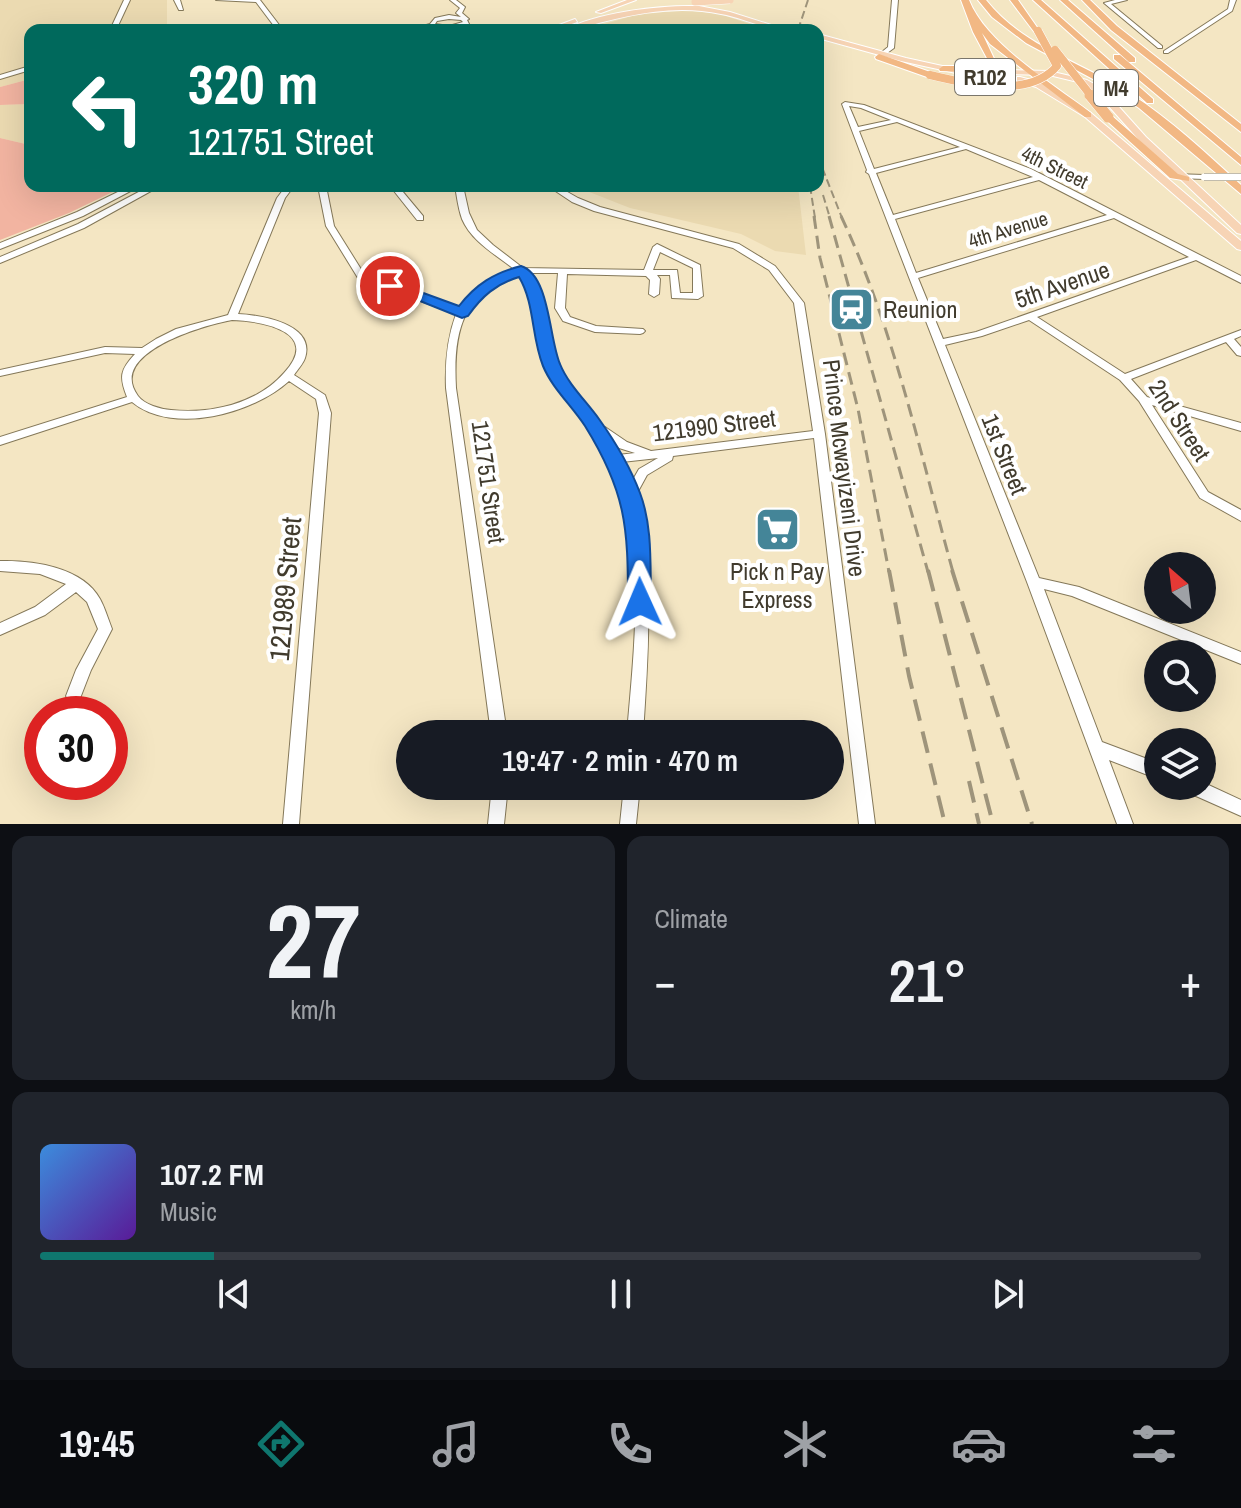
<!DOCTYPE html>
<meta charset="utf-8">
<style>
:root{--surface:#171b24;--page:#20242c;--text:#f1f3f6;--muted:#9ea1a6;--line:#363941;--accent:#0f766e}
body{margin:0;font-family:"Archivo Narrow",sans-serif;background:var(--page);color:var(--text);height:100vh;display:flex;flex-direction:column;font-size:30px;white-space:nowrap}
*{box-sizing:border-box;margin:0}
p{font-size:26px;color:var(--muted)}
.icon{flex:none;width:44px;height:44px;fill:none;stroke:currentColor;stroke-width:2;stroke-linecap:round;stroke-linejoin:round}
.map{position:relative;height:824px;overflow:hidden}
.drawer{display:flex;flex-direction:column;gap:12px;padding:12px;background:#0d0f14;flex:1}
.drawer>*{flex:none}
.hud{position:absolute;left:24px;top:24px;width:800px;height:168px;border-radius:16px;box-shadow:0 8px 32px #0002;background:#00695c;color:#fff;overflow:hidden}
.needle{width:52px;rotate:332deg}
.tools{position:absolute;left:1144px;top:552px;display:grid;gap:16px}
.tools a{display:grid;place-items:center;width:72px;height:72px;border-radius:50%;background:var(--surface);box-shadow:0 8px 32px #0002;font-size:40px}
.speed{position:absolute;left:24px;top:696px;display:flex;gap:16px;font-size:40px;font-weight:700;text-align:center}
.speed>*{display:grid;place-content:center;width:104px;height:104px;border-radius:50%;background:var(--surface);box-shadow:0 8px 32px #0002;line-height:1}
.speed .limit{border:12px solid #d22;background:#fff;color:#111}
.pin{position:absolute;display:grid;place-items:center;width:68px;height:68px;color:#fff;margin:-34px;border:4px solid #fff;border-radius:50%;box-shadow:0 2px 8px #0007}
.me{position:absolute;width:88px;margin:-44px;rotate:359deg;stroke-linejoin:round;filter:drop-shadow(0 0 6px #0008)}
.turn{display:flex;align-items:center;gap:28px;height:168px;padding:0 32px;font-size:36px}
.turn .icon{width:104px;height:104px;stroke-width:2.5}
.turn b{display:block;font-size:56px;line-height:68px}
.big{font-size:60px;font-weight:600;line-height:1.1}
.drawer .card{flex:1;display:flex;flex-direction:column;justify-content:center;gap:12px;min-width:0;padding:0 28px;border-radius:16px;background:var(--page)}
.drawer .dial{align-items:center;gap:0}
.dial b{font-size:104px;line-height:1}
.song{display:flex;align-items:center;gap:24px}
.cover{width:96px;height:96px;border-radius:12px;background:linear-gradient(135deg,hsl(210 70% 55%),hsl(270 70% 35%))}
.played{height:8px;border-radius:4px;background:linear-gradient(90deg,var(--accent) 15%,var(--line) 15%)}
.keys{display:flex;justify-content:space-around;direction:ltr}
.heat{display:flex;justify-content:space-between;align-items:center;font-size:44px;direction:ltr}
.drawer .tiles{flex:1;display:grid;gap:12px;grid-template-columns:1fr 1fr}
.card:last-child{grid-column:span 2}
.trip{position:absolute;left:396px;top:720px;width:448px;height:80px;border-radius:40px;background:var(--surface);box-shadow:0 8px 32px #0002;font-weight:600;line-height:80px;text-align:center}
.menu{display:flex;height:128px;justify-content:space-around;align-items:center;background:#090b0e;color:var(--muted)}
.menu .icon{width:56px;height:56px}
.menu .selected{color:var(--accent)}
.menu b{font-size:36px;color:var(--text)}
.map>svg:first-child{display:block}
.built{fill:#ebdab1}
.green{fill:#f2b4a1}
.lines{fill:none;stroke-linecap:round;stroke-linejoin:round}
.minor-casing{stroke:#847859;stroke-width:2}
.major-casing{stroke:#fff;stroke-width:2}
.highway-casing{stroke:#fff;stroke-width:2}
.minor{fill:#fff;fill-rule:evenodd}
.major{fill:#f7d4b5;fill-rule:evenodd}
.highway{fill:#f2b884;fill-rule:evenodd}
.rail-far2{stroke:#9e947b;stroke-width:2;stroke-dasharray:8 4;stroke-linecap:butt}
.rail-far1{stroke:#9e947b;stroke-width:3;stroke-dasharray:13 7;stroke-linecap:butt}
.rail{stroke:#9e947b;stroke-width:4;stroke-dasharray:22 11;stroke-linecap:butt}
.minor-bridge-casing{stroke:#847859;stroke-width:8;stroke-linecap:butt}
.major-bridge-casing{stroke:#fff;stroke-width:8;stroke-linecap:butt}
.highway-bridge-far1-casing{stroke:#fff;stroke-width:9;stroke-linecap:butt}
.highway-bridge-casing{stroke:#fff;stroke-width:12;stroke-linecap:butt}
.minor-bridge{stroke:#fff;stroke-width:7}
.major-bridge{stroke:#f7d4b5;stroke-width:7}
.highway-bridge-far1{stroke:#f2b884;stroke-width:8}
.highway-bridge{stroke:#f2b884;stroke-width:11}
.route{fill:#1a73e8;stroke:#114b97;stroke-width:2}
.labels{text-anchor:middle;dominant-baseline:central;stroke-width:8;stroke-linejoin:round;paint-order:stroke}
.far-street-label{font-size:20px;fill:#413b2d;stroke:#fff}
.shield{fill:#fff;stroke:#7a766c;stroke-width:2}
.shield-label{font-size:22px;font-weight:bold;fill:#413b2d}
.street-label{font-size:24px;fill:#413b2d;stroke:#fff}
.poi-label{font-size:24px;fill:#413b2d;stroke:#fff;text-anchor:start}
.near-street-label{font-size:28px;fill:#413b2d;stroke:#fff}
</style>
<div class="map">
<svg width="1241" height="824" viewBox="0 0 1241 824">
<rect width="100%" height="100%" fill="#f4e6c3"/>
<path class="built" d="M0,0H167V30H30V79L0,87Z
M684,10L720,14L767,30H585L635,15Z
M30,104V145L0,138V105Z
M574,186H798L806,255L775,251L741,234L630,208Z"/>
<path class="green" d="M30,79V104L0,105V87Z
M0,138L30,145V186H125L69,213L0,240Z"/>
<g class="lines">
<defs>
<path id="minor" d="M124,0H130L116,30H110Z
M174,0H180L183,10H179Z
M216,0H260L283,30H277L256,2Z
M450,0H456L465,7L462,13L469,19L467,20L469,24L449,30L432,27L408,30L430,24L435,18L449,15L461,17L456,13L460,8ZM449,19L461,20L463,22L449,26L435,24L437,21Z
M892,0H898L894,48L879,59L877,58V56L888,47Z
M1115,0H1127L1111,4L1162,46V48H1158L1104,3Z
M1230,0H1236L1232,11L1168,53H1164V51L1228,9Z
M30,66V70L0,79V75Z
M845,102L864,105L1031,169L1241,276V283L1196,260L1037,317L1125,374L1241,330V336L1234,339L1241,347V356L1237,355L1226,342L1131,379L1147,397L1241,423V431L1152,405L1208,492L1241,510V521L1200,498L1139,401L1120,380L1029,320L982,336L945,345L1039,578L1079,587L1241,652V664L1072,596L1044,589L1102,742L1158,763V779L1109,760L1133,824H1117L1027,582L869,174L866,172L867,170L842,104ZM849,106L861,108L891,120L858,127ZM897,122L960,147L874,169L859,131ZM966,149L1033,177L893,215L876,173ZM1039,180L1107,215L916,273L895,219ZM1114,218L1189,257L976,332L943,339L918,278Z
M1174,174L1204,175L1208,177L1204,179L1177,178H1174Z
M130,186H140L83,216L0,249V243L77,212Z
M150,186H160L84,228L0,263V257L78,224Z
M286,186H294L285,198L238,314C261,315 316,324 305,358C303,364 298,369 294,375L325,395L331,413L299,824H283L319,413L316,399L289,381C254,413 173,436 132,402L0,445V437L127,397C119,377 120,370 135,354L105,353L0,376V370L105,347L142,348L156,339L176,329L228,315L277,198ZM232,320C263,321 322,332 284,373C257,404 210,414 171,410C160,409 145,405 138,396C106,353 204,325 232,320Z
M318,186H326L334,226L364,274L460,309C473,287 490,277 514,269C495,254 472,242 462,219C458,208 457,197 455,186H463L469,213L477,230L493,245L523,268L644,270L653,247L657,244L700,265L703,296L698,299L672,298L670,275H657L660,279L659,294L654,297L649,294L650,280L646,276L567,274L565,308L570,317L596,326L643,329L645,331L643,333L640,334L595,332L563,321L555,308L558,273H528C553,302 543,324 553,357C562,383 583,405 599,427H605L627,442L651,451L813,431L794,303L769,270L733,248L594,211L572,202L548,186H557L578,198L600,207L739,244L775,266L804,303L825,434L875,824H859L814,438L673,456L672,460L647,475L635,497C655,575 648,655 643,734H627C634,647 649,536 607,457C590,424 561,399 546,365C533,335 544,299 519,274C461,292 453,333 456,388L507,734H491L446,388C445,362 447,339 456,314L358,278L326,226ZM660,252L693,268V293H680L677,270H653ZM609,441L619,448L635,453L618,455ZM658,458L639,469L631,483L622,462Z
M390,186H398L423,216V220H417Z
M0,561C32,560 83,567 100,599C105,608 108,619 112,629L91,670L79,701L74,703L69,701L66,696L76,670L98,629L87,602L76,592L45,615L0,635V623L35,607L66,584L40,574L0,571Z
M1202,782L1241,800V816L1187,792L1185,786H1202Z
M492,786H508L504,824H488Z
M624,786H640L636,824H620Z"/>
<path id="major" d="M627,0H636L601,13L596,12Z
M699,6L730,12L787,30C765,30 744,18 721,14C672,3 622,16 574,30H564C599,12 659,5 699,6Z
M575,19L577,22L556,30H546Z
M818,34L906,58L956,69L1049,71L1087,80L1103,89L1146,137L1241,225V234L1237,233L1140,141L1097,93L1082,83L1049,75L956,73L901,61L818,38Z
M1020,77L1042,83L1091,113L1241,241V250L1237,249L1085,117L1036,87L1017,81V77Z"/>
<path id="highway" d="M961,0H969C986,44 1053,84 1091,113V117H1085L990,44L982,33L997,65L978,72L940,71L939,69L943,66H977L989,62L973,32Z
M978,0H986C1023,47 1082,62 1131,94C1171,120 1206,153 1241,185V194L1139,108L1106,86L1026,43L992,17Z
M1010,0H1018L1041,33H1035Z
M1033,0H1041L1153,99V103H1147Z
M1060,0H1068L1135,58V62H1129Z
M1082,0H1090L1117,26L1241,124V132L1111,30Z
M879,54L933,73L934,75L927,77L876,59L875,57Z
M1114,55H1120L1241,157V165L1114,59Z
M1105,115H1111L1178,174L1189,177V181L1170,178L1105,119Z"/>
</defs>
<use href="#minor" class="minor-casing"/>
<use href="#major" class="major-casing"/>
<use href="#highway" class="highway-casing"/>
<use href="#minor" class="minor"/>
<use href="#major" class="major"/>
<use href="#highway" class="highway"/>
<path class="rail-far2" d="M798,30L808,0
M818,157L842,218
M810,186L815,218
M823,195L830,218"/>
<path class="rail-far1" d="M814,216L820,258L858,409L889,572
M829,216L928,572
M841,216C894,328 920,453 953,572"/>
<path class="rail" d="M889,570L909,676L945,824
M928,570L993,824
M952,570L1032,824
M969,781L979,824"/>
<defs>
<path id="minor-bridge" d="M1204,177H1241"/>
<path id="major-bridge" d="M695,2L730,0"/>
<path id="highway-bridge-far1" d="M1055,50L1092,97
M930,75C967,84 1029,99 1057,66L1038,31"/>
<path id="highway-bridge" d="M1090,95L1108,117"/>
</defs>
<use href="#minor-bridge" class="minor-bridge-casing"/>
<use href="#major-bridge" class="major-bridge-casing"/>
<use href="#highway-bridge-far1" class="highway-bridge-far1-casing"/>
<use href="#highway-bridge" class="highway-bridge-casing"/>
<use href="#minor-bridge" class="minor-bridge"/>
<use href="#major-bridge" class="major-bridge"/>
<use href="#highway-bridge-far1" class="highway-bridge-far1"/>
<use href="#highway-bridge" class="highway-bridge"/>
</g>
<path class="route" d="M521,266C550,275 549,339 560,364C568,384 586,401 599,419C614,440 631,469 640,493C653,527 650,567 651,602L648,609L640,612L632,609L628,602C628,527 626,492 585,426C572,406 552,388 543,366C531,336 535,304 519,277C496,284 482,296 468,316L462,318L383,286L385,283H396L459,306C476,284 494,273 521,266Z"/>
<defs>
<symbol id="station-square" viewBox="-11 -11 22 22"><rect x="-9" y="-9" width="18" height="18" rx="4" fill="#448598" stroke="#fff"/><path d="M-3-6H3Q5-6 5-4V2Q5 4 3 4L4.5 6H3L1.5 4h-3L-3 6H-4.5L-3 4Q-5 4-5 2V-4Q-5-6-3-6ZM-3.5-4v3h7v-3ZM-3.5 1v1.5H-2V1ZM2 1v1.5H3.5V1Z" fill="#fff"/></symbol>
<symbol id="supermarket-square" viewBox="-11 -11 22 22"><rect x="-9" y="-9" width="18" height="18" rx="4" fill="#448598" stroke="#fff"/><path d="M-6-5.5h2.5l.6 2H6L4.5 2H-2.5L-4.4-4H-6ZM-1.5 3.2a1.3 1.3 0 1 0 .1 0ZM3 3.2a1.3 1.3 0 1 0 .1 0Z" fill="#fff"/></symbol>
</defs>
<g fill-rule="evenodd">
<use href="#station-square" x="826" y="284" width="51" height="51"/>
<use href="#supermarket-square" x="752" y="504" width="51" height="51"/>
</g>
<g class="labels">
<g class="far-street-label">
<text transform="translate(1055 167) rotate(26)">4th Street</text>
<text transform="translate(1008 229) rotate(-17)">4th Avenue</text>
</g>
<g class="shield">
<rect x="955" y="59" width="60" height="36" rx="6"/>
<rect x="1094" y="70" width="44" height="36" rx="6"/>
</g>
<g class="shield-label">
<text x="985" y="77">R102</text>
<text x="1116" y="88">M4</text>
</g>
<g class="street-label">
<text transform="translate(1062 284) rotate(-19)">5th Avenue</text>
<text transform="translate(1180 420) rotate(57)">2nd Street</text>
<text transform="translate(714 425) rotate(-7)">121990 Street</text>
<text transform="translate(1005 454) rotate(68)">1st Street</text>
<text transform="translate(845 468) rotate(83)">Prince Mcwayizeni Drive</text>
<text transform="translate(489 482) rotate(82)">121751 Street</text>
</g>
<g class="poi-label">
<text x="883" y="309">Reunion</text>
<text x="777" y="571" text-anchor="middle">Pick n Pay<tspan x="777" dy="28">Express</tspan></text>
</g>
<g class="near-street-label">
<text transform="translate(285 589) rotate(-85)">121989 Street</text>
</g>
</g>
</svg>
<div class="tools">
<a><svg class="needle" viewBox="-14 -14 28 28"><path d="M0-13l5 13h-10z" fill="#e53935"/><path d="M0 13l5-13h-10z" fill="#9ea1a6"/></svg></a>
<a><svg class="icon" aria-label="search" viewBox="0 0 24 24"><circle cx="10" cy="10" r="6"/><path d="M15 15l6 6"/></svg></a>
<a><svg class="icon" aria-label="layers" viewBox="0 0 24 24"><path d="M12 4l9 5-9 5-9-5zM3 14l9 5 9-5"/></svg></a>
</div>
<div class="speed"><div class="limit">30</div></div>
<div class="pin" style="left:390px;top:286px;background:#d93025"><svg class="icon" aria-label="arrive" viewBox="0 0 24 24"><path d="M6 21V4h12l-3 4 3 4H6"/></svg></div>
<svg class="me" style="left:640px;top:602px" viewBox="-20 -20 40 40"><path d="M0-17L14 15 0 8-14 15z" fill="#1a73e8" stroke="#fff" stroke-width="4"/></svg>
<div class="trip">19:47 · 2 min · 470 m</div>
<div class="hud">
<div class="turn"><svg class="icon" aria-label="left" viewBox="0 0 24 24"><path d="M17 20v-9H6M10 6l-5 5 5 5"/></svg><div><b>320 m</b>121751 Street</div></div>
</div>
</div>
<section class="drawer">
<div class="tiles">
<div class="card dial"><b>27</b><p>km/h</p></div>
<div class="card"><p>Climate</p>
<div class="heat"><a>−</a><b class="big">21°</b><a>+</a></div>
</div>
<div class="card">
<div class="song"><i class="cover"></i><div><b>107.2 FM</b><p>Music</p></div></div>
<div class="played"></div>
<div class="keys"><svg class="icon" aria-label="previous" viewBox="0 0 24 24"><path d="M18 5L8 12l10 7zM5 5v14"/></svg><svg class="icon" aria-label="pause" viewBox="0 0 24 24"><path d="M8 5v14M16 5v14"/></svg><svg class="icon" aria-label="next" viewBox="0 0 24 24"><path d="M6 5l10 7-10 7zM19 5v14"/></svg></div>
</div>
</div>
</section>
<nav class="menu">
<b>19:45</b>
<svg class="icon selected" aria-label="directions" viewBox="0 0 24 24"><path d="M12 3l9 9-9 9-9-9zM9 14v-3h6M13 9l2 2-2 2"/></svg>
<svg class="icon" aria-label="music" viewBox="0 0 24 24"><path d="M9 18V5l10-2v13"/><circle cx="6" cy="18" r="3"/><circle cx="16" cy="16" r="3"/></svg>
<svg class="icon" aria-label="phone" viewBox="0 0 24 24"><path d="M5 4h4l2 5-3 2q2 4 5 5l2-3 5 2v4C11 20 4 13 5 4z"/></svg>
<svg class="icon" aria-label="climate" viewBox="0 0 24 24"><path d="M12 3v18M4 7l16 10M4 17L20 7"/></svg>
<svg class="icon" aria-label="car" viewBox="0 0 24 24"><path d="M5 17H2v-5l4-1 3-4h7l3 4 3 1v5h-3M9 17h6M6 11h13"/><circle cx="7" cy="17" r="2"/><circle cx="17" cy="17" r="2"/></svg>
<svg class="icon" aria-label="filters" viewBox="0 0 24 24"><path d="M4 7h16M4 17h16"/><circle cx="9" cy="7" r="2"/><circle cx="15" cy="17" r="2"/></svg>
</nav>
